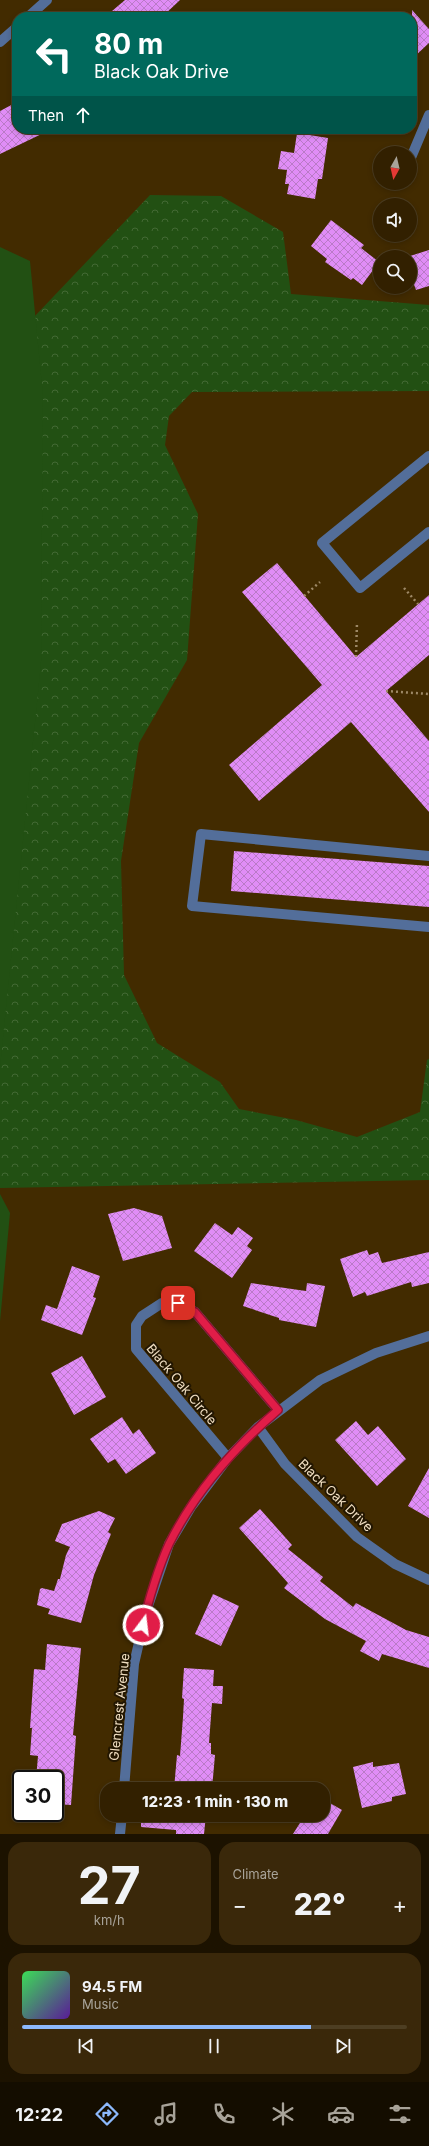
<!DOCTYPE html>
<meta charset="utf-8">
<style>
:root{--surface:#322000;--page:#3a280a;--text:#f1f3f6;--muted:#a8a399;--line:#4d3e22;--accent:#8db9fc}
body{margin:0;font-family:Inter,sans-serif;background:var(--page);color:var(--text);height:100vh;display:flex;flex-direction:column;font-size:15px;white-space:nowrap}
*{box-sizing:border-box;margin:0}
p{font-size:13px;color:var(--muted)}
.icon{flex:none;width:22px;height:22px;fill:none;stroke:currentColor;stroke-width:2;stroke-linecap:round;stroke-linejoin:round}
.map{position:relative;height:1834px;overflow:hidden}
.drawer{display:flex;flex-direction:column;gap:8px;padding:8px;background:#1c1200;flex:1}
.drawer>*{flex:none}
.top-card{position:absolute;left:12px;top:12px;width:405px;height:122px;border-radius:16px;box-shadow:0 2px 6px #0003,0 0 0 1px var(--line);background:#00695c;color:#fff;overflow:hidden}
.needle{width:26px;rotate:188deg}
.buttons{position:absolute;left:373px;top:146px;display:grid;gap:8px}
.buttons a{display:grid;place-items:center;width:44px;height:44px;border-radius:50%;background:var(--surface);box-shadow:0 2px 6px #0003,0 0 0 1px var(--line);font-size:20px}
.speed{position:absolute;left:12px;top:1770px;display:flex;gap:8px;font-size:20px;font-weight:700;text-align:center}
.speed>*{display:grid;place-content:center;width:52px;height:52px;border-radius:50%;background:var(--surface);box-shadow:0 2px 6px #0003,0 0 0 1px var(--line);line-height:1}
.speed .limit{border:2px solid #111;border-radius:6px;background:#fff;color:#111}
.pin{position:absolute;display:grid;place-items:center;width:34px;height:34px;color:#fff;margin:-17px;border-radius:8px;box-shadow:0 2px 6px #0006}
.me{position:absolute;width:44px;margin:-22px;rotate:15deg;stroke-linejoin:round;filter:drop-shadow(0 0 3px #0008)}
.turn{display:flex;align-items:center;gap:14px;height:84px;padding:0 16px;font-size:18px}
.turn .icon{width:52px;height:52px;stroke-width:2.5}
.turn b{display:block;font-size:28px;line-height:34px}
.then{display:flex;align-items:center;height:38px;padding:0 16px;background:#0003;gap:8px;font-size:15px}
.big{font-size:30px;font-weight:800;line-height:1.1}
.drawer .card{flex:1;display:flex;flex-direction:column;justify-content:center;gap:6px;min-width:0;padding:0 14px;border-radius:16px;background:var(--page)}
.drawer .dial{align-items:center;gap:0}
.dial b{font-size:52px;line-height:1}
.song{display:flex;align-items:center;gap:12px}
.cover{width:48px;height:48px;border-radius:6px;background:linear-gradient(135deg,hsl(130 70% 55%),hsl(270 70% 35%))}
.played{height:4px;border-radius:2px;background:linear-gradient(90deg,var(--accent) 75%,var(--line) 75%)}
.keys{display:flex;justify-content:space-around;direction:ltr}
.heat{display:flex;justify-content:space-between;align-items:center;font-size:22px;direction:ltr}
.drawer .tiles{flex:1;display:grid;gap:8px;grid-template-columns:1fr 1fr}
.card:last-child{grid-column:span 2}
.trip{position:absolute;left:100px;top:1782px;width:230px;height:40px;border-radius:16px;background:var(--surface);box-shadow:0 2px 6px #0003,0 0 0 1px var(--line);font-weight:800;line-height:40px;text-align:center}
.tab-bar{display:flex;height:64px;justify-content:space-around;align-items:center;background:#140d00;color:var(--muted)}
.tab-bar .icon{width:28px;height:28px}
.tab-bar .on{color:var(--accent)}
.tab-bar b{font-size:18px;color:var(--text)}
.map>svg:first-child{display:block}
.forest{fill:url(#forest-crowns)}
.park{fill:#225013}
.building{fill:url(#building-cross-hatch)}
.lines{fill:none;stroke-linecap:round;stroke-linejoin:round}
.path{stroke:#9d8865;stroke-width:2.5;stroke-dasharray:2 3;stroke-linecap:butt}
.minor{stroke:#536e9a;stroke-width:10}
.route-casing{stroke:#92132f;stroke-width:10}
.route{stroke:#e11d48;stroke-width:7}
.labels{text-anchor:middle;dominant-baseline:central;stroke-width:4;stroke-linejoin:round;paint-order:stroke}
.street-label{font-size:13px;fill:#f1dfc2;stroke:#221601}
</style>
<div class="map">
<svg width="429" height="1834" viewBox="0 0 429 1834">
<defs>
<pattern id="forest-crowns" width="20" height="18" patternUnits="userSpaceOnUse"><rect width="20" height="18" fill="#225013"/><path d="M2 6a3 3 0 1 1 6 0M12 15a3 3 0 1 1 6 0" fill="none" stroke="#436934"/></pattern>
<pattern id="building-cross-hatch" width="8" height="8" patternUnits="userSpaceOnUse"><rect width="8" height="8" fill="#e08df6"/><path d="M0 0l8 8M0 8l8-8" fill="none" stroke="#ba7ac7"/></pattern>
</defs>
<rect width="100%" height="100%" fill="#422b00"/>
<path class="forest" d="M150,195L221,196L283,232L291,294L429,305V391L192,392L169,416L165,445L198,514L187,660L139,743L121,861L124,975L157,1043L220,1082L239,1109L296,1120L357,1137L420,1112L427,1060L429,1059V1180L0,1188V905L34,317Z"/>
<path class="park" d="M0,247L30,261L43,396L41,663L0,1067Z
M0,1194L10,1213L0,1322Z"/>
<path class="building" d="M125,0H180L162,17H105Z
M412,10L429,29V43L412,59Z
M17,102V129H52L0,154V111Z
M297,133L328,138L322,179H318L315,199L287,194L289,184H285L287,170L278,169L281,151L294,153Z
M331,220L364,245L361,248L379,262L362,285L353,278L351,280L325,262L327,259L311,246Z
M429,250V286L416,290L410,274V256Z
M277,563L356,657L429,595V655L386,691L429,741V812L351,722L259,801L229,765L322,685L242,592Z
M234,851L429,866V907L231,891Z
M134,1208L162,1216L172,1248L123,1261L108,1214Z
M215,1223L232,1235L238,1227L253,1238L247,1246L252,1250L232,1278L194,1251Z
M367,1250L369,1255L378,1252L382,1263L429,1252V1283L412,1287L411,1282L367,1296L365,1292L353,1297L340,1259Z
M72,1266L100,1276L93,1297L96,1298L82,1335L41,1320L46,1305L57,1309Z
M251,1283L306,1291L307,1283L325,1286L316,1327L279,1320V1318L243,1306Z
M82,1356L106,1397L74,1415L51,1373Z
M122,1417L133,1434L139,1429L156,1453L126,1474L115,1459L108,1463L90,1439Z
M356,1421L368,1435L378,1426L406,1459L377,1486L335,1440Z
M429,1468V1518L408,1506Z
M260,1509L292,1545L288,1549L323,1577L320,1581L353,1607L356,1603L406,1630L429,1637V1668L382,1654L379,1661L360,1651L366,1641L325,1619L284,1588L288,1583L239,1528Z
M99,1511L115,1518L108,1532L111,1534L94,1575L81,1623L48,1614L50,1609L37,1605L40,1589L42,1588L54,1591L58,1579H60L66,1555L70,1547L55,1541L62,1524Z
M213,1594L239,1606L221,1646L195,1634Z
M47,1644L81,1648L73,1735L76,1736L71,1805L55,1804V1779H36L38,1756L30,1755L32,1728H30L34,1669L45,1670Z
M184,1668L214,1670L213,1686H223L222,1704L212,1703L209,1743H211V1754L215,1755L212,1789H174L177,1755L180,1756L183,1717L184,1699L182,1698Z
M373,1762V1767L399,1763L406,1794L392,1797V1801L362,1808L353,1767Z
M323,1799L342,1810L328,1834H293L305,1815H323Z
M141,1815H206L204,1834H176V1830L141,1827Z"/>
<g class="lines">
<path class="path" d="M404,588L418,604
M304,596L320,582
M356,657L357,622
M386,691L429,694"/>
<path class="minor" d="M28,17L47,0
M0,42L17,27
M410,160L429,115
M429,456L322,543L360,588L429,532
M429,856L201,834L192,906L429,927
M258,1427L285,1464L357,1537L395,1564L429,1580
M228,1458L136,1349V1325L142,1316L162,1303H178L195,1312L278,1410
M124,1789L134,1664L146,1612L169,1544L191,1507L228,1458L258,1427L320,1380L376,1353L429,1336
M120,1834L122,1815"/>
</g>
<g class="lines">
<defs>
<path id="route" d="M143,1625C148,1601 159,1566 169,1544C195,1492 235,1447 278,1410L195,1312L178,1303"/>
</defs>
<use href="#route" class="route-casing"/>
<use href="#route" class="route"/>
</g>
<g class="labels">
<g class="street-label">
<text transform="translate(182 1384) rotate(50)">Black Oak Circle</text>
<text transform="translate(336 1495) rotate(44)">Black Oak Drive</text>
<text transform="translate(119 1707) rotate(-84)">Glencrest Avenue</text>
</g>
</g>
</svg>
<div class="buttons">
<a><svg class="needle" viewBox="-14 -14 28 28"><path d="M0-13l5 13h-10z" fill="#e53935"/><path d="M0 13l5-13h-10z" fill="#a8a399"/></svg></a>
<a><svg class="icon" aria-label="sound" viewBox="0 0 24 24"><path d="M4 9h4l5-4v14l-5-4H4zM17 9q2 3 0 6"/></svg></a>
<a><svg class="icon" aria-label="search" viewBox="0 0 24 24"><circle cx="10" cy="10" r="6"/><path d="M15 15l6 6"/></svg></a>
</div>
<div class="speed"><div class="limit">30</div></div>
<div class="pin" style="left:178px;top:1303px;background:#d93025"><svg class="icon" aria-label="arrive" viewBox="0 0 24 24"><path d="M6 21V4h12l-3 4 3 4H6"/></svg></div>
<svg class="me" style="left:143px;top:1625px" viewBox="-20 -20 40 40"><circle r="17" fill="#e11d48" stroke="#fff" stroke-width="3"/><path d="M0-11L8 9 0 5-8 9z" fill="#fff"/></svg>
<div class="trip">12:23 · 1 min · 130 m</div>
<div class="top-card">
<div class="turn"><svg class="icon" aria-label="left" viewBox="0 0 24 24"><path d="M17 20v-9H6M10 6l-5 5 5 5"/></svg><div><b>80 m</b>Black Oak Drive</div></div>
<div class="then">Then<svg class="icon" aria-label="ahead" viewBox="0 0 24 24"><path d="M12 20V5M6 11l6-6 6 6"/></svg></div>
</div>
</div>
<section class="drawer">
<div class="tiles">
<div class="card dial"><b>27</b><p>km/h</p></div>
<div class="card"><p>Climate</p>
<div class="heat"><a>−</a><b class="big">22°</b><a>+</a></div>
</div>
<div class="card">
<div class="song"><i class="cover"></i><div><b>94.5 FM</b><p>Music</p></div></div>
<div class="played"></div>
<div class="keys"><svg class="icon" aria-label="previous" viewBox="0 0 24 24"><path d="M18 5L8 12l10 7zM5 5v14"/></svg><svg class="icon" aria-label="pause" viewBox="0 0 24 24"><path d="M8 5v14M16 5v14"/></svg><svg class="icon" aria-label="next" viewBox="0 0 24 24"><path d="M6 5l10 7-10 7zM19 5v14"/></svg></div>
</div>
</div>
</section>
<nav class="tab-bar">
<b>12:22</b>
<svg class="icon on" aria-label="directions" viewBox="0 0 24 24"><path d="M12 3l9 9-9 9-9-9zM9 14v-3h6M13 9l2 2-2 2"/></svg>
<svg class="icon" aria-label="music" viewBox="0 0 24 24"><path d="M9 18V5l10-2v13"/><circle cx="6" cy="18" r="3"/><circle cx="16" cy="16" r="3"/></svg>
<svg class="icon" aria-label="phone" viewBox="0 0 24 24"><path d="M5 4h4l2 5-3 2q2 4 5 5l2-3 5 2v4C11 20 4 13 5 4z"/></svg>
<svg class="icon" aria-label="climate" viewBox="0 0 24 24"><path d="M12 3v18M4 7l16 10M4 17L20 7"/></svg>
<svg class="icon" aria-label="car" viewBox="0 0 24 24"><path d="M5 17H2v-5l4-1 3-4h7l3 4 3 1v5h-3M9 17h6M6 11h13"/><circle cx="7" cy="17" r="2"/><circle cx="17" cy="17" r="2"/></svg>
<svg class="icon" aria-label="filters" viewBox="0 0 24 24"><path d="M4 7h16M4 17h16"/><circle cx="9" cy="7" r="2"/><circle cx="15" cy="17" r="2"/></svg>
</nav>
